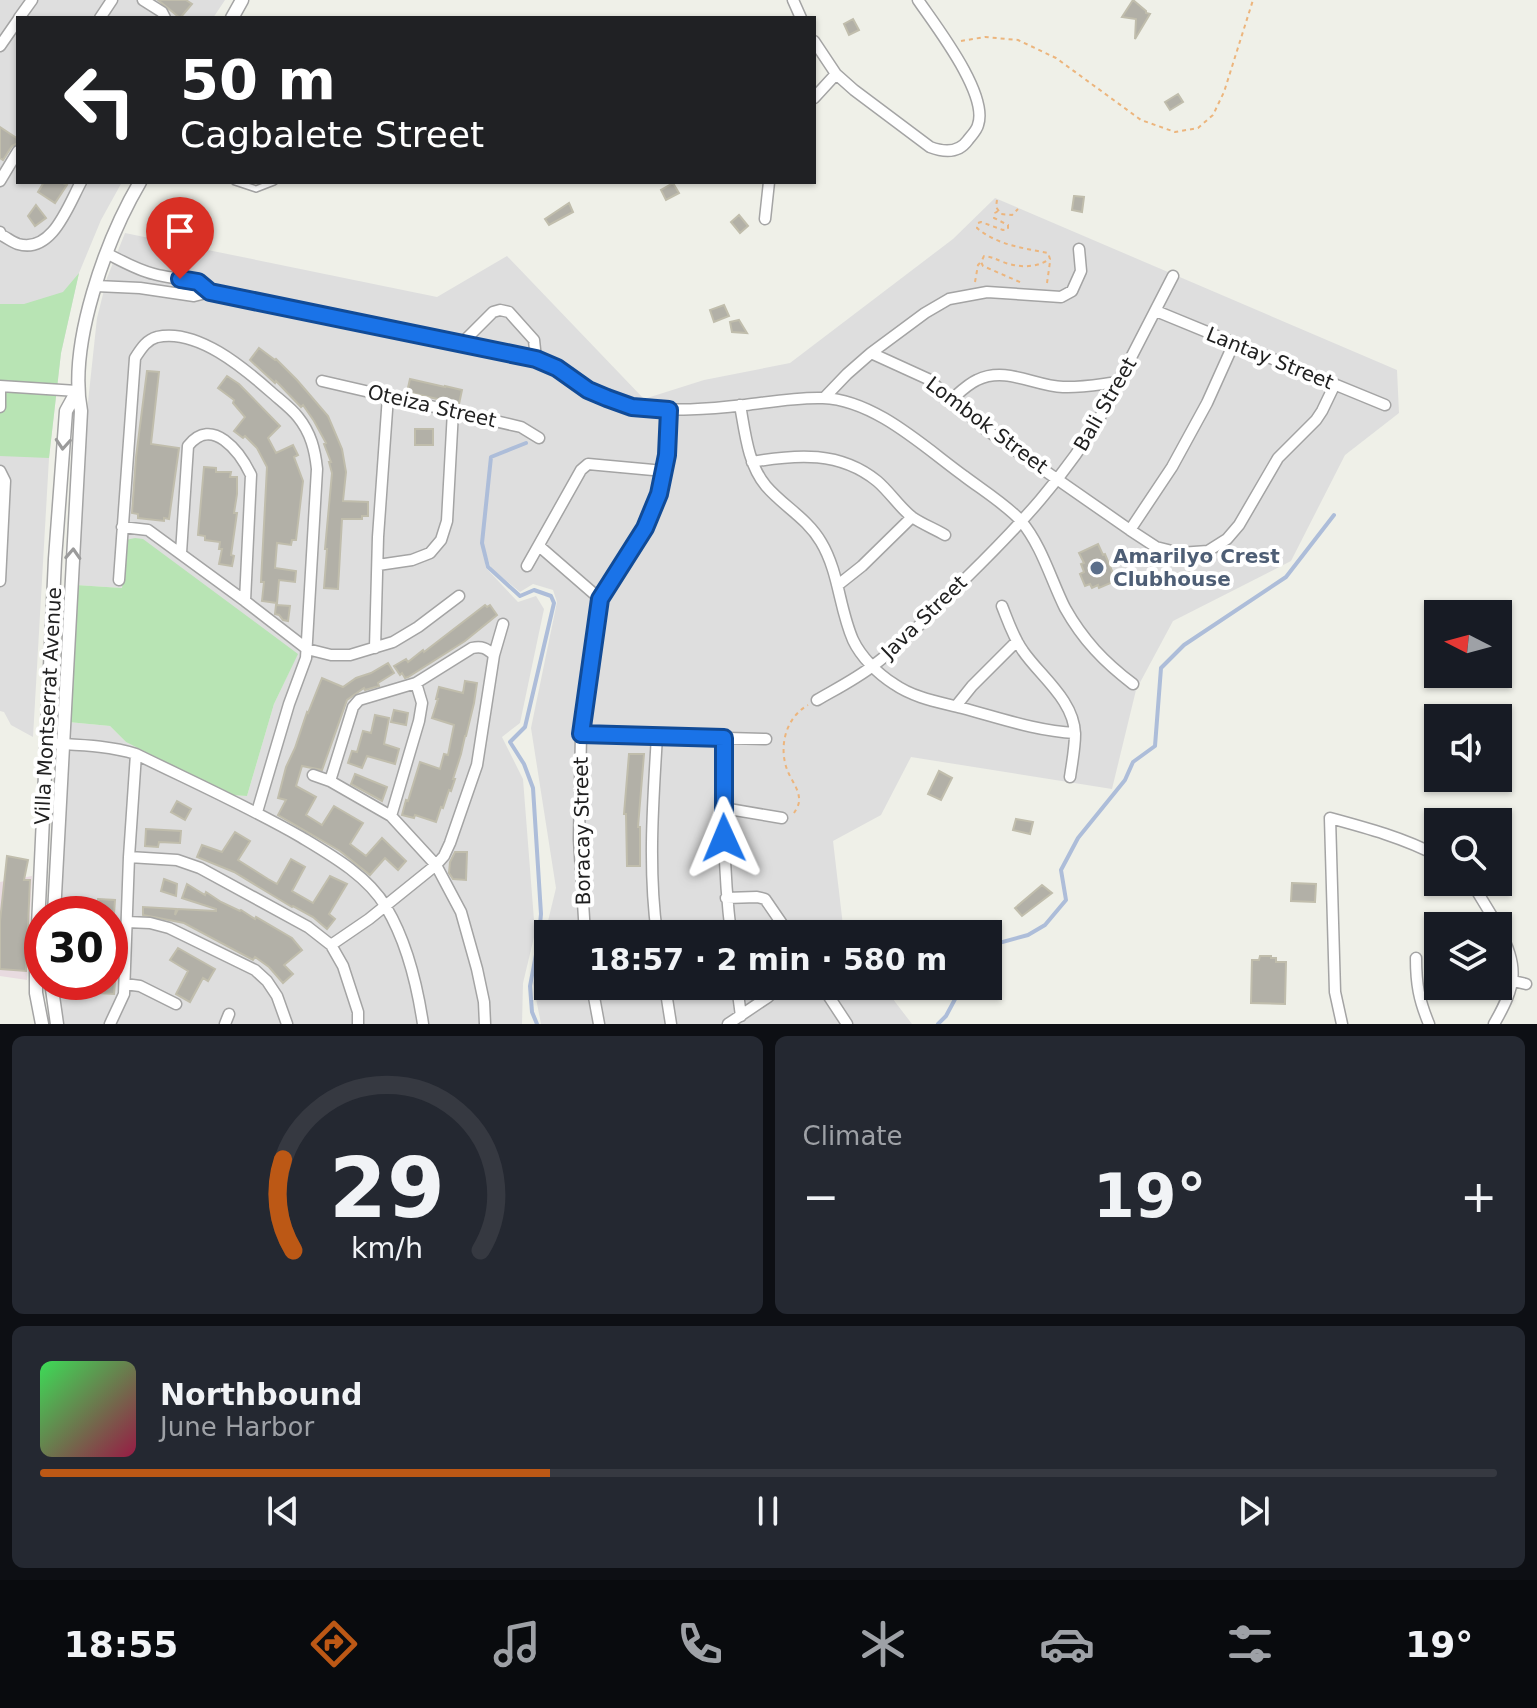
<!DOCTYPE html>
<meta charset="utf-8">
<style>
:root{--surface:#171b24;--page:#242831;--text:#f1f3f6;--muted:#9ea1a6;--line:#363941;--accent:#bc5815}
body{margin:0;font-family:"DejaVu Sans",sans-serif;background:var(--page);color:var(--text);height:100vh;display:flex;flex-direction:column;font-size:30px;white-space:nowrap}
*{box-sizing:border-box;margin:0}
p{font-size:26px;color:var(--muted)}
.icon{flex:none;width:44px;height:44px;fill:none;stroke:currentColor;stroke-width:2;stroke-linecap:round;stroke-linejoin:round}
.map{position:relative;height:1024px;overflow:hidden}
.sheet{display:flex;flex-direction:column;gap:12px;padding:12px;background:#0d0f14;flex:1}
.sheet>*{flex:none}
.banner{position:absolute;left:16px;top:16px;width:800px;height:168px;border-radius:0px;box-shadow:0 2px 6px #0004;background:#202124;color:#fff;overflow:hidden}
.needle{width:52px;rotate:276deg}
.buttons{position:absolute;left:1424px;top:600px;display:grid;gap:16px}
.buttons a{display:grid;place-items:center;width:88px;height:88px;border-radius:0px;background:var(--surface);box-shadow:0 2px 6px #0004;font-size:40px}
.speed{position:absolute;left:24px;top:896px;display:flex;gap:16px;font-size:40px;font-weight:700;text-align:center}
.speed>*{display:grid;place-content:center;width:104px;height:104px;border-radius:50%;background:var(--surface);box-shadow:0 2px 6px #0004;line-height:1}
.speed .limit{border:12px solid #d22;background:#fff;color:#111}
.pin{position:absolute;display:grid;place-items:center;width:68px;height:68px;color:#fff;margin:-82px -34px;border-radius:50% 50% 50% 0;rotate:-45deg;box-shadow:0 0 8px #0007}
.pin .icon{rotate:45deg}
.me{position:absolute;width:88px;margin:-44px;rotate:359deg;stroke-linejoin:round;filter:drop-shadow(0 0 6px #0008)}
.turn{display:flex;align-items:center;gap:28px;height:168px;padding:0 32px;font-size:36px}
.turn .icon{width:104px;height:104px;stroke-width:2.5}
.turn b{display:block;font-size:56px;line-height:68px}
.big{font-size:60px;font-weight:700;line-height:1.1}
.sheet .widget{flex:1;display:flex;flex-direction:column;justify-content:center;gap:12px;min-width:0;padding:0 28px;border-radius:12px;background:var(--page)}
.sheet .dial{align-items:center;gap:0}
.dial svg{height:208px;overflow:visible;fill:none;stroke:var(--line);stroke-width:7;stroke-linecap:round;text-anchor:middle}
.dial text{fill:var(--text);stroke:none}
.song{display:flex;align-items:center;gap:24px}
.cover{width:96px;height:96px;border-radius:12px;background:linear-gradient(135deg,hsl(130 70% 55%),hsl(340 70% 35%))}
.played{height:8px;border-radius:4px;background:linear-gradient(90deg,var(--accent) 35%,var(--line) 35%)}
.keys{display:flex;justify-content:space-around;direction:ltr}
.heat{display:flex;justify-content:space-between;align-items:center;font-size:44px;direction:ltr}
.sheet .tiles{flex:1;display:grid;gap:12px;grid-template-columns:1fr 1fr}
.widget:last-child{grid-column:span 2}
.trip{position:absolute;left:534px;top:920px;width:468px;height:80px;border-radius:0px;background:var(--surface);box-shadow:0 2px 6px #0004;font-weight:700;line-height:80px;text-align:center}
.tab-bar{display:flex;height:128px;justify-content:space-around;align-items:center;background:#090b0e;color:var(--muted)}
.tab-bar .icon{width:56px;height:56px}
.tab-bar .on{color:var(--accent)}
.tab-bar b{font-size:36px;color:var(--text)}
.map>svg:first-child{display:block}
.residential{fill:#dedede}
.industrial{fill:#e8dbe0}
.grass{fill:#b8e4b4}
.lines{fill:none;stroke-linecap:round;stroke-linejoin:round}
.stream{stroke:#adbdd9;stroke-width:4}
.building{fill:#b2b0a7;stroke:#c0bdac;stroke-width:2}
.service-casing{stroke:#a4a4a4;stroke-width:8}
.minor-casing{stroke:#a4a4a4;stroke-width:13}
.tertiary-casing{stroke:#a4a4a4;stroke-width:15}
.path{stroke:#ecb57d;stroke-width:2;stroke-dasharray:4 4;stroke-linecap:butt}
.service{stroke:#fff;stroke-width:5}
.minor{stroke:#fff;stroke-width:10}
.tertiary{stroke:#fff;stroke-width:12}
.oneway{stroke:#9b9b9b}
.route-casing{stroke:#114b97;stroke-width:20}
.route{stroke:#1a73e8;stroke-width:14}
.service-dot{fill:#5c6f8a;stroke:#fff;stroke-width:3}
.labels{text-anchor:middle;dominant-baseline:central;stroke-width:8;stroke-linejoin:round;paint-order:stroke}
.street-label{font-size:20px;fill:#202020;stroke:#fff}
.service-label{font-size:20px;font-weight:bold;fill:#4e5e75;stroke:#fff;text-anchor:start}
</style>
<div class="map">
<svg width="1537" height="1024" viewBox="0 0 1537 1024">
<rect width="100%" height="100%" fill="#eff0e8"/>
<path class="residential" d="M0,0H225L213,18H18V182H122L101,220L79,273L61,353L49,458L33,737L11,725L4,712L0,711Z
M995,198L1397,370L1399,413L1345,455L1291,561L1173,621L1136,690L1112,789L911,757L881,815L833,841L844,934H548V986H883L912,1024H541L533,983L556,888L531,728L557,602L553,590L533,584L520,592L491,568L483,544L492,461L489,465L482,542L486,568L518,602L536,596L544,609L520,723L502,737L523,779L535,933L523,983L522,1024H62L57,982H110V914H59L68,722L110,726L126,742L230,795L247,796L274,704L297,655L126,540L122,588L76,585L88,402L97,318L107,278L125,233L437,297L507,256L644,399L704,380L790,363L953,239Z"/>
<path class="industrial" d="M32,876L27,980L0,976V882Z"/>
<path class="grass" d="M79,273L61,353L49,458L0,456V304H24L63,292Z
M135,538L143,539L298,654L274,704L247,796L230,795L126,742L110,726L68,722L76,585L122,588L126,540Z"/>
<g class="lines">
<path class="stream" d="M526,443L491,457L482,543L488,567L520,596L534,590L551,596L554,603L525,727L510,742L524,764L533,788L541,914L538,944L530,986L532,1012L537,1024
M988,946L1028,935L1045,925L1066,900L1061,870L1078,838L1125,780L1133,762L1155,746L1161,668L1184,645L1286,577L1334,515
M938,1024L946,1016L962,986"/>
</g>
<path class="building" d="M158,0H186L192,4L180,18Z
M1133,0L1146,11V13L1150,14L1135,39L1136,19L1122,17Z
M853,19L859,30L849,35L844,24Z
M1178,94L1183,102L1170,110L1165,102Z
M0,127L18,139V143L12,146L3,160L0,158Z
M44,182H61L67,185L55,203L38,192Z
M673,183L679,193L666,200L661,190Z
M1074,196L1084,197L1082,212L1072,210Z
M569,203L573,212L549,225L545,219Z
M36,205L46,218L35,226L28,216Z
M739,215L748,226L740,233L731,222Z
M724,305L729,316L714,322L710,310Z
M739,320L747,333L732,332L730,322Z
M259,348L275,360L276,359L297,380L328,416L342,449L346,472L343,501L368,502V516H362V519H342L338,589L324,588L327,549H325L332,473L329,462H331L324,444L326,443L314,421L303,405L301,407L276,381L275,383L250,360Z
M147,371L159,372L151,444L179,448L169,519L164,518V521L138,518V514L132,513L136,457Z
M227,376L239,384L280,426L268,438L276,453L293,445L298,455L294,457L303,481L296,540H292L291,545L277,543L275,568L296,571L295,582L279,580L277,603L262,601L264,582H261L267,467L257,448L245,436L243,438L234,431L245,417L233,403L234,400L218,388Z
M410,379L445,387V386L462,390L459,404L407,392Z
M415,429H433V445H415Z
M204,467L216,468V472H231L230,477H237V494L234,513H237L231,555L234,556L232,566L219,564L222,549H219L220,542L205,540V536L198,535Z
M1098,544L1103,555L1105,554L1115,578L1111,580L1113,582L1099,588L1098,585L1092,588L1090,584L1085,586L1080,574L1084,572L1081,564L1084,563L1079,553Z
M276,605L290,606L288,621L283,620L279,615L275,614Z
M485,605L487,607L490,605L497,615L465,641L408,677L405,678L402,673L400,675L394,666L406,659L408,662L423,650L424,652Z
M388,663L394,673L378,683L379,686L365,690L364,688L347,700L322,770L302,766L296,786L316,797L306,815L322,825L334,806L363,823L350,844L366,856L382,838L406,861L398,870L385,858L370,875L340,851L278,815L286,800L278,798L286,767L295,748L307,712L308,713L322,678L343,687L356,678L371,673Z
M465,681L477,683L474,703L466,736H465L461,754L453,779H455L451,791L449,790L443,808L441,807L436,822L415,815L414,818L402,815L406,800L408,801L420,762L440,769L444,754L448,755L454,725L432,718L438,699H436L439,687L463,693Z
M394,710L408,713L406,725L391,722Z
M375,715L389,718L384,744L399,749L395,764L367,756L362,768L348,763L352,751L357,752L363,731L371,733Z
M629,754H644L638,827H640V866H627L626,814H624Z
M939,771L952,778L941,800L928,794Z
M355,774L387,787L382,801L351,784Z
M177,801L191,809L185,820L171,812Z
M1016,819L1033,822L1030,834L1013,830Z
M146,829L181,831L180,843L159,842L158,847L145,846Z
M235,832L250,841L238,860L268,879L277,884L291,859L305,867L292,891L313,903L330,876L347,884L329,914L335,919L327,929L313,917L293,906L292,907L234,872L197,857L202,845L222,852Z
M455,852H467L466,880L453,879L449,873L450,862Z
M7,856L28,860L24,880H30L26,971L0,969V921Z
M164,879L177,884L176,896L161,891Z
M1292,883L1316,884L1315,902L1291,901Z
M187,884L205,895L206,892L221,902L240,911L241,910L255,919L256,917L292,938L302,950L284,965L293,974L283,983L269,967L255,957L253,960L184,923L143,915V907L176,909L175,915L178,909L216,911V909L182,898Z
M1042,885L1052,893L1022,916L1015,908Z
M98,899L115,900L114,914H97Z
M178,948L215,969L208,981L203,978L190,1002L176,994L188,971L170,960Z
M1260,956H1271V958H1276V962H1286L1285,1004L1251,1003L1252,960H1259Z
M98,982H115L114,994L98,993Z"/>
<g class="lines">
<defs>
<path id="service" d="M235,182L256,189L274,182"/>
<path id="minor" d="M143,0L162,12L165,18
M793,0L801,18
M19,18L32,0
M100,18L112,0
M814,41L836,74L854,90L930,147C943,152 958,154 968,140C971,136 977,130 978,125C989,94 935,25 918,0
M0,46L18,20
M814,98L836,74
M0,181L18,151
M765,219L769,182
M0,232L1,235C6,237 12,242 18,244C52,254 68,206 81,182
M106,253C122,261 137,270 154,274C176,280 191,277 210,292
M96,286L140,288L194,296L210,292L521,355C533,358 544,362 555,367C582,381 603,403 636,407C672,412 709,409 745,405C770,402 797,397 823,398C875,400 924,447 964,476C981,489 1008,506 1021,521C1042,546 1051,580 1065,608C1083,640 1104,662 1133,684
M1156,311L1385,405
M461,344L493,312L500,310L509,312L534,340L536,359
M871,353L928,379L985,429L1130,530L1156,547L1180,553L1208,551L1227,539L1239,525L1278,458L1316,420L1322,411L1335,384
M322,381L521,427L539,438
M0,386L77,391
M0,391V407
M824,398L847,374L871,353L925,313L949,299L987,292L1061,297L1072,291L1081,271L1079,249
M952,399C959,393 968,384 977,380C1006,366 1034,386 1063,387C1081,388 1101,384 1119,382
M740,405C745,432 748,465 766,486C783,506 807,518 821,542C839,572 839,608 853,640C861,657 878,674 894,684C914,698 939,702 962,708C1000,718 1036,731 1075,733
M752,462C797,454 840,451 877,481C890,492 899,507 912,517C922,524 935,529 945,535
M0,471L5,481L0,581
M122,527L148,530L245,601L307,649L331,655H350L393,642L418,627L459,596
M1130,530L1172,467L1207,403L1234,343
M539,546L600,599
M181,553L188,446C212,415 240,452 251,475L245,601
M378,565L412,560L430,553L441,540L447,521L453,411
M527,566L581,470L588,464L664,471
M119,580L135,358C141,349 146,340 157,337C197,328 244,368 271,392C280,400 291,408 298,417C311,433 315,450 317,469L306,658L289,704L257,812
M838,585L862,566L912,517
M1002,606C1008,621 1013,637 1023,651C1040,676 1074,700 1075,734C1075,748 1072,763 1070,777
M375,648L378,537L388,396
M817,700C836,689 856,679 874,665C908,639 937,607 967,577C1018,527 1067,475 1103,412L1173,276
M956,706L972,686L1017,641
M581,734L766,739
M657,736C653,802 648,869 657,934
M724,738C723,803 723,869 731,934
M47,743C77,745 107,745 136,754C191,781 247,806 301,837C331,855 368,876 386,907C407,942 417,984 423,1024
M313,775L330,781L391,816L436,865L461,912L477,969L484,1002L485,1024
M330,781L353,707L359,700L416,683L472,648C482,646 486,648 494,655
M723,808L782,818
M391,816L419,721L422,703L416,683
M129,857L177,860L200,868L308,927L331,945L343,966L358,1012V1024
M1470,882L1475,888L1498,926
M726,898L757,897L765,899L789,934
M127,922L150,923L169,928L255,970L267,981L277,996L287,1024
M585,934L579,839L581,734L600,599L645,528L659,494L667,455L669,410
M331,945L369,919L436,865L444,856L450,843L477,765L494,655L503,624
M1416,958C1416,984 1419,1000 1429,1024
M1513,981L1526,984
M125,984L140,986L176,1004
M592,986L599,1024
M665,986L671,1024
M737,986L741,1016
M822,986L847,1024
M110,1024L124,994L129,857L136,754
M225,1024L229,1014
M728,1024L768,997L780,986
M1342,1024L1335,992L1330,818C1367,828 1404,838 1438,856
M1494,1024C1517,984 1519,968 1498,927"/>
<path id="tertiary" d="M232,18L242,0
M54,914L81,411C68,344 106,240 140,182
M51,982L57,1024
M42,1024L36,993V969L55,559L66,411L77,391"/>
</defs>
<use href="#service" class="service-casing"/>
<use href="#minor" class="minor-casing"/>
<use href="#tertiary" class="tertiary-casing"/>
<path class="path" d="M961,41L985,37L1018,40L1056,58L1141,120L1175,132L1198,128L1213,115L1224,92L1253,0
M997,200L996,207L1001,214L1012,215L1018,209
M998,211L995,213L994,218L1008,225V229L1003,230L981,222L978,223L977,228C997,245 1023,248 1048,253L1050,259C1036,268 1019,268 1003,262C996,259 992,257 984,256L981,262L983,266L1022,283
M975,282L978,265L981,262
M1047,283L1050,262
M794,813C796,810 799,805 799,801C800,791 792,781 788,772C778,748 785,718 808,705"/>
<use href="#service" class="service"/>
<use href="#minor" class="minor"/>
<use href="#tertiary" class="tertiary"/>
</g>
<defs><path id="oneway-chevron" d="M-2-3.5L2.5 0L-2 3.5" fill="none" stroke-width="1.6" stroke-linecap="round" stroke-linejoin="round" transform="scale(2)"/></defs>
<g class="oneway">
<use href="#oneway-chevron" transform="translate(63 444) rotate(94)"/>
<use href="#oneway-chevron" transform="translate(73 554) rotate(-87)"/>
</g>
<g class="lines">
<defs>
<path id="route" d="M180,279L198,282L210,292L536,359L557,368L588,390L607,398L632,407L669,410L667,455L659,494L645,528L600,599L581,734L724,738V838"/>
</defs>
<use href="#route" class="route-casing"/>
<use href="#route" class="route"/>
</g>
<circle class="service-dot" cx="1097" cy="568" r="8"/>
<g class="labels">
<g class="street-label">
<text transform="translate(1270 358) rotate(22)">Lantay Street</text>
<text transform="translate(1105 404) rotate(-60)">Bali Street</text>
<text transform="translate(432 406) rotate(13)">Oteiza Street</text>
<text transform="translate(987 425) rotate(37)">Lombok Street</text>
<text transform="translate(924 617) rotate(-44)">Java Street</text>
<text transform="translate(48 706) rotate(-87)">Villa Montserrat Avenue</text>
<text transform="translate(582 831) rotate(-91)">Boracay Street</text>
</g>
<g class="service-label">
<text x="1113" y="556">Amarilyo Crest<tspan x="1113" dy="23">Clubhouse</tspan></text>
</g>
</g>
</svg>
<div class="buttons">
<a><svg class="needle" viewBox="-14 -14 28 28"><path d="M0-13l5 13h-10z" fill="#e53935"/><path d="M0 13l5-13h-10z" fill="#9ea1a6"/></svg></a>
<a><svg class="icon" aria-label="sound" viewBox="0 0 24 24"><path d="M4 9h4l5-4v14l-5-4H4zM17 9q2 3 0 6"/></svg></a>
<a><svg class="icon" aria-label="search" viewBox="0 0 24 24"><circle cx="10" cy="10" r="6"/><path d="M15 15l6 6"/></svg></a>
<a><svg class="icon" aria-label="layers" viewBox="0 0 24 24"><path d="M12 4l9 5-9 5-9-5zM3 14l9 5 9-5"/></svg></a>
</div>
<div class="speed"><div class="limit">30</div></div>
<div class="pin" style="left:180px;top:279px;background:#d93025"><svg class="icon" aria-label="arrive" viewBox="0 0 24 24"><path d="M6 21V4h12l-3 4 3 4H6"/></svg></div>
<svg class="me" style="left:724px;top:838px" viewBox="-20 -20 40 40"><path d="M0-17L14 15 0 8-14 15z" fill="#1a73e8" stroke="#fff" stroke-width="4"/></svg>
<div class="trip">18:57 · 2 min · 580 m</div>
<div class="banner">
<div class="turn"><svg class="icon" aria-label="left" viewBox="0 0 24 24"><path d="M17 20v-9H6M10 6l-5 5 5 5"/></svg><div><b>50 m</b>Cagbalete Street</div></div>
</div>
</div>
<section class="sheet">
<div class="tiles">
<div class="widget dial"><svg viewBox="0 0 100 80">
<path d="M14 69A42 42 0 1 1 86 69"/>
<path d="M14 69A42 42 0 0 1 10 34" stroke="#bc5815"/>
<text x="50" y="56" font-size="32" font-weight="700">29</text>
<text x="50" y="72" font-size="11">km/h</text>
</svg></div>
<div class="widget"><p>Climate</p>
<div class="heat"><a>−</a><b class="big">19°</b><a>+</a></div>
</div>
<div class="widget">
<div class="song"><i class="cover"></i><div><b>Northbound</b><p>June Harbor</p></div></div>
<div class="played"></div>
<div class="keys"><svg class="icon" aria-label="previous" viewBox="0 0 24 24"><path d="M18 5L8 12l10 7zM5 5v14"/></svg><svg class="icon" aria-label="pause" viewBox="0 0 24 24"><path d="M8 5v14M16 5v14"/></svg><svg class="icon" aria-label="next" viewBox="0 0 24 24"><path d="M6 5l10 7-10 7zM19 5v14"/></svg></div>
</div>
</div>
</section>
<nav class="tab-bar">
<b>18:55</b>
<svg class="icon on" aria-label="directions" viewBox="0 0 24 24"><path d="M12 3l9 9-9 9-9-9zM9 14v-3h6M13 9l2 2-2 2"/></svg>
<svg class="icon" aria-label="music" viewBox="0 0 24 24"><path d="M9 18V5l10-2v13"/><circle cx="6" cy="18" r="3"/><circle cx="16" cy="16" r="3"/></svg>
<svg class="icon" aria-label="phone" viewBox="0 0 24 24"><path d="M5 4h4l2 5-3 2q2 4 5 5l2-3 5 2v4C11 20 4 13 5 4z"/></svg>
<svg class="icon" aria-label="climate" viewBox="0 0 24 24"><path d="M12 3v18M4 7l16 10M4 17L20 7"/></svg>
<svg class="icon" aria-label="car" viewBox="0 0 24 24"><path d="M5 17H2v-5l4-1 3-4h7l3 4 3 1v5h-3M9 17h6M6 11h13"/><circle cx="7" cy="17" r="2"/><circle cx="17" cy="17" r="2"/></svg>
<svg class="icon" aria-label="filters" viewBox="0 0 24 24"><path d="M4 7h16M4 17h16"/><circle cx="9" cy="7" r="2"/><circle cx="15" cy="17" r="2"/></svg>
<b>19°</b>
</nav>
